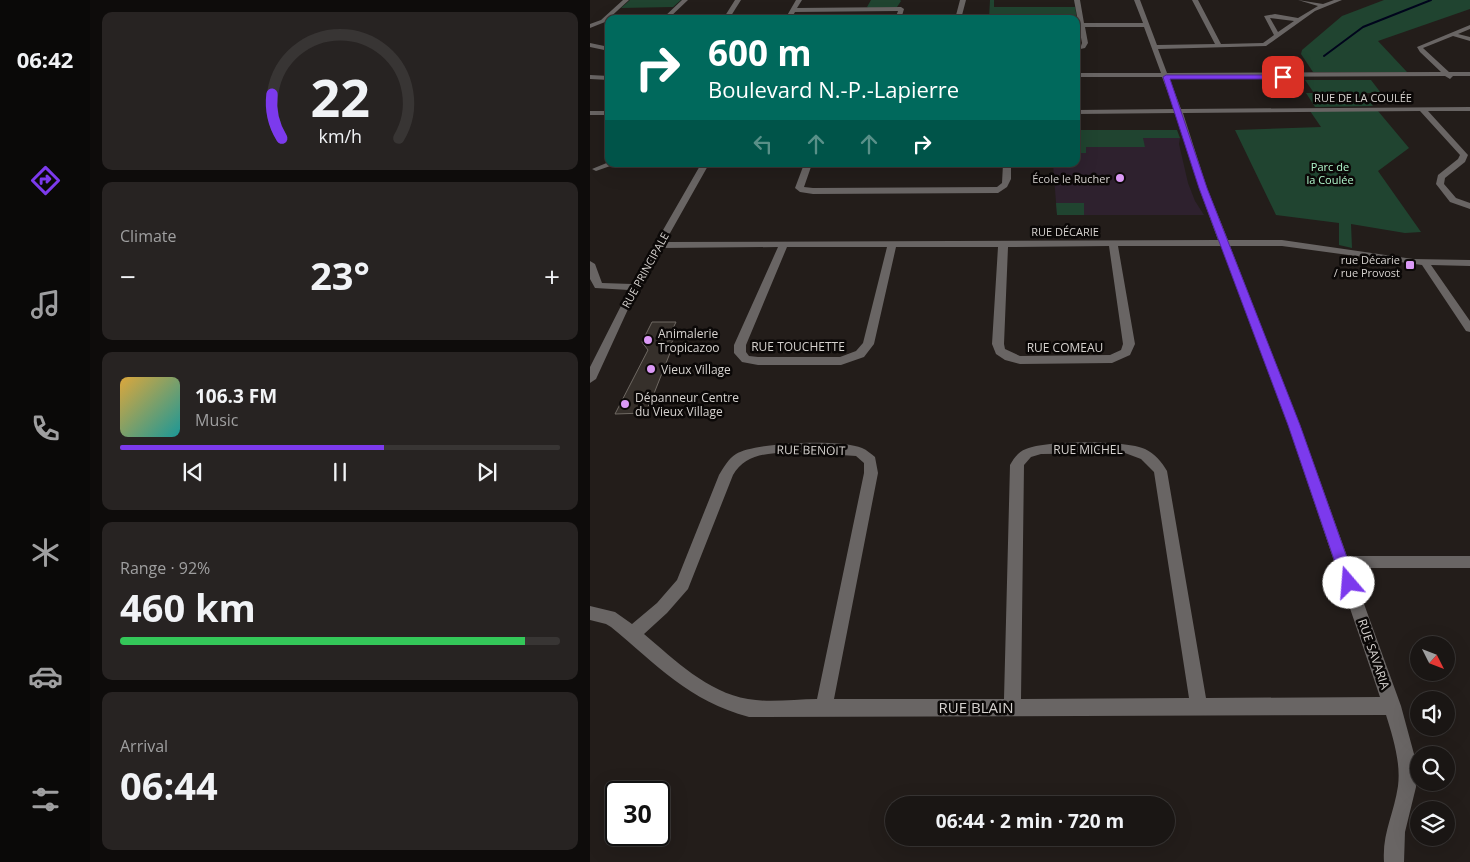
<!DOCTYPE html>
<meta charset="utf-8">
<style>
:root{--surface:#1a1614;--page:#272322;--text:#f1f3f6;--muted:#9f9fa0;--line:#383534;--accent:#7c3aed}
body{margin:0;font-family:"Open Sans",sans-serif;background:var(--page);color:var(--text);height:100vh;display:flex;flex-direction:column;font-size:19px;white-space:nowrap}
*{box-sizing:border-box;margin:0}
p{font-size:16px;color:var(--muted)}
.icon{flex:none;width:28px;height:28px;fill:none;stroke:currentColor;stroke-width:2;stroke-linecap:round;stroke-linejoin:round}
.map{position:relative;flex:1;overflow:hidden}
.sheet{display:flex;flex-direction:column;gap:12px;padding:12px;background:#0e0c0b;width:500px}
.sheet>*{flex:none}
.top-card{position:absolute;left:15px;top:15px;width:475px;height:152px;border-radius:10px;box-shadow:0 5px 20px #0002,0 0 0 1px var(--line);background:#00695c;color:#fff;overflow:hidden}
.needle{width:32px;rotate:132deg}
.tools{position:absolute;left:820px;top:636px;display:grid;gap:10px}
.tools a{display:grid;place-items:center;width:45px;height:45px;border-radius:50%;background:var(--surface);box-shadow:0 5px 20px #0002,0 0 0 1px var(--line);font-size:25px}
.speed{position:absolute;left:15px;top:781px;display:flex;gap:10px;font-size:25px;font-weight:700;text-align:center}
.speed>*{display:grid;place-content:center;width:65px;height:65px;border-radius:50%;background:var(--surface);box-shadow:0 5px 20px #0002,0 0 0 1px var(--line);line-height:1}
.speed .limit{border:2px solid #111;border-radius:8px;background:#fff;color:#111}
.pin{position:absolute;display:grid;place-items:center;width:42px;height:42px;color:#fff;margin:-21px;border-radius:10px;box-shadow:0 2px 8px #0006}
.me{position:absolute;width:55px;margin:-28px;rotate:342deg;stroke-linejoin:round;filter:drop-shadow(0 0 4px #0008)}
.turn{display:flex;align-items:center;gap:18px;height:105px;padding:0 20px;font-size:22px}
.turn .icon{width:65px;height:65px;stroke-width:2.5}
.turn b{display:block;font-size:35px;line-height:42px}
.lanes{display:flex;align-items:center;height:48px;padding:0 20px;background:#0003;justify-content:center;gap:25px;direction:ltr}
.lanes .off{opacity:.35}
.big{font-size:38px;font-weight:700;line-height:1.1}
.sheet .card{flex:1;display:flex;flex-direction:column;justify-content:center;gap:8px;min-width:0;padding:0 18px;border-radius:10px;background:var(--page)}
.sheet .dial{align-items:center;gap:0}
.dial svg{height:130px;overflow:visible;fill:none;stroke:var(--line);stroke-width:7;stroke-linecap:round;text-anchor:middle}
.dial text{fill:var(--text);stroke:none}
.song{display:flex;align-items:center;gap:15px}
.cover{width:60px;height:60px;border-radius:8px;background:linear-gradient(135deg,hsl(40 70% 55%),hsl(180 70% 35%))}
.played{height:5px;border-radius:2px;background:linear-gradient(90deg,var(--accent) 60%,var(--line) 60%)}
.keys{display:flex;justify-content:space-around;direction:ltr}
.heat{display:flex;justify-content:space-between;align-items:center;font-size:28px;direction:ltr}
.charge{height:8px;border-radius:4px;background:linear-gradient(90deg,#34c759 92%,var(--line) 0)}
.trip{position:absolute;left:295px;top:796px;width:290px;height:50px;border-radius:25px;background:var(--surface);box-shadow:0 5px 20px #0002,0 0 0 1px var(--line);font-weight:700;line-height:50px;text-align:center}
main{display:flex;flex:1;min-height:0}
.tabs{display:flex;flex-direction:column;width:90px;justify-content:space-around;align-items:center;background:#0a0908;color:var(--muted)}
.tabs .icon{width:35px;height:35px}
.tabs .selected{color:var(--accent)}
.tabs b{font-size:22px;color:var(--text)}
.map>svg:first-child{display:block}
.education{fill:#2e212e}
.green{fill:#204430}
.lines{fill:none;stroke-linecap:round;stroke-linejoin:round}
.stream{stroke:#00051c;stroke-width:2}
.building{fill:#36302b;stroke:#6f6963}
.minor{fill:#696564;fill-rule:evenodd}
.route{fill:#7c3aed;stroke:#51269a}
.poi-dot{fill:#db99f6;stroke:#0b0807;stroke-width:2}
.labels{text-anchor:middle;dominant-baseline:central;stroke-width:5;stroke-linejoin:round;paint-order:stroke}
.far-street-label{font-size:11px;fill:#d6d2cf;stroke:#0b0807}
.far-park-label{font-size:11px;fill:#b0f7cc;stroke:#0b0807}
.far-poi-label{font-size:11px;fill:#d6d2cf;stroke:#0b0807;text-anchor:end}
.poi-label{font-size:12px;fill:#d6d2cf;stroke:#0b0807;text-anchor:start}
.street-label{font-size:12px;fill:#d6d2cf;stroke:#0b0807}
.near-street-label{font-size:15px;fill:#d6d2cf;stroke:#0b0807}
</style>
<main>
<nav class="tabs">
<b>06:42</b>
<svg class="icon selected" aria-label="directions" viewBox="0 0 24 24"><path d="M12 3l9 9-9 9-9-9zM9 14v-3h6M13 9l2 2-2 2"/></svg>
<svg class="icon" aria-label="music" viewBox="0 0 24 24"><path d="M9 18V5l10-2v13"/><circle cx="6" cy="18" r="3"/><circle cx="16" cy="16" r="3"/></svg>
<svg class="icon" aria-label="phone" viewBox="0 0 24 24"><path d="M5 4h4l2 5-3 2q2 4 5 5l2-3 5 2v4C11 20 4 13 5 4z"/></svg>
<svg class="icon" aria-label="climate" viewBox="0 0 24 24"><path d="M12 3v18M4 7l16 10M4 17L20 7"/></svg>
<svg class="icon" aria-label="car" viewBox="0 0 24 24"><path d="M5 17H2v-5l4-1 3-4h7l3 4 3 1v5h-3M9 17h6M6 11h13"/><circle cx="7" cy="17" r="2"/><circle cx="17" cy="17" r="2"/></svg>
<svg class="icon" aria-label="filters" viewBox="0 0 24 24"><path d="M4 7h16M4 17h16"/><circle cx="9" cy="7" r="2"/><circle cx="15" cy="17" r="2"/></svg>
</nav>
<section class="sheet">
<div class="card dial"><svg viewBox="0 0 100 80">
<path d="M14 69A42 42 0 1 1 86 69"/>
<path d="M14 69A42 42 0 0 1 8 42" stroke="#7c3aed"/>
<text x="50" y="56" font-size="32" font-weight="700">22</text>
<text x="50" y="72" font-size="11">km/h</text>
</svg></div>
<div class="card"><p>Climate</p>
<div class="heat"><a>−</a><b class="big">23°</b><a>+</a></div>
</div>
<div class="card">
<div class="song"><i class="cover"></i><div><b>106.3 FM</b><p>Music</p></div></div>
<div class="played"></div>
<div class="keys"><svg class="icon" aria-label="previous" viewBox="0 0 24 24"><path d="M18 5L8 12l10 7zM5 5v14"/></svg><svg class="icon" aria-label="pause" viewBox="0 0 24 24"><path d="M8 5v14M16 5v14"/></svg><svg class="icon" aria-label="next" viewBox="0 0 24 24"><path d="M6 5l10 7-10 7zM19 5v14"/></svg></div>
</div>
<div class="card"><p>Range · 92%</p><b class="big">460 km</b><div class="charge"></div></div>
<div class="card"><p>Arrival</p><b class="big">06:44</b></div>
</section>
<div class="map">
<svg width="880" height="862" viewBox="0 0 880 862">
<rect width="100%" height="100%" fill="#231d1a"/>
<path class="education" d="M552,138H590L589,144L598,183L605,201L614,215H467L463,164H486V147H555Z"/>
<path class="green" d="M40,0H91L83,7L31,8Z
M281,0H310L311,1L307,7L279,8L277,7Z
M400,0H404V7H485L489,31H486V19H399Z
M794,0H880V9L788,41L817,72H723L711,54L712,50L752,16Z
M715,80H781L791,93H773L783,106L725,107L716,93H724Z
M720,111H788L819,148L788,171L831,232L815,233L761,224L762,248L749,245V223L686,215L645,130L731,127Z
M486,130H587L590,138H553L555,147H496V153H486Z
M466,203H494V215H467Z"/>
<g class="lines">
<path class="stream" d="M734,56L773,27L841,0"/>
</g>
<path class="building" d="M62,322H86L77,341L83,340L79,348H82L63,396L55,413L25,414L58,350L52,342Z"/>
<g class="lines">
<path class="minor" d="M33,0H39L15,22L0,28V24L11,20Z
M92,0H98L78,19H72Z
M145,0H151L139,19H133Z
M206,0H212L207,8L311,7L314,9L311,19H305L308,11L205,12L201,19H195Z
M370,0H376L371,19H365Z
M484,0H490L494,23H553L544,0H550L567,45L625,44L602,0H608L631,44L673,43L684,35L674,16L685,14L708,18L728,6L708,0L733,4L744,0H752L725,11L676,46L568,49L577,73L851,72L830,52L827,47L880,25V29L868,34L880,37V41L863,36L833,48L859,72H880V76H863L860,79L855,76L579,77L591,109L880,107V111H838L878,155L875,162L855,178L854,184L866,198L880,203V209L860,202L846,184L848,175L868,159L870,155L830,111L593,113L617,188L638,240H692L823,259L880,260V266L841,265L880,321V332L876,331L832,265L692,246H640L710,425L757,556H880V568H761L811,706L824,754L826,787L815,832L814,862H794C792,833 804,814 808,786C811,763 803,737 796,715L159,717C99,701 67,665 21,627L16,624L0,620V606L25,612L42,624L67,603L87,580L129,475C134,467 138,459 146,454C165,442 251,439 272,448C277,450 281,454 285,457L288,473L244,699H414L420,465C424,458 428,452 436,449C456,440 536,440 555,449C565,454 572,462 577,471L616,698L790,697L698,425L631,246H528L545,344L540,355L522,363L430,364L415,360L406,354L402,344L408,247H306L284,344L274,357L251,365H168L152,362L144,353V345L188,247L72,248L39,307L6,379L0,383V367L39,290L5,288L0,279V261L5,264L12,283L42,284L111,164H119L75,242L628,240L609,188L586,113L486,114V110L584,109L572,77H486V73H571L554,27H495L498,43L495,48L486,50V46H491L492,43ZM680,18L704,21L688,32ZM519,246L533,344L531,350L520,355L430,356L415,349L414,344L418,247ZM197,247H297L273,343L266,351L250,357H168L159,356L156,352V345ZM221,453L266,456L274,463V473L227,699C205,699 180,703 158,699C117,692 85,660 54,634L77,613L98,589L143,475C158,448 194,453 221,453ZM535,453L551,459L564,472L599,698L431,699L434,465L441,457L451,454Z
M0,43L19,47V51L0,47Z
M0,75L19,76V80L0,79Z
M0,111H19V115H0Z
M19,162L26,164L6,171L2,169Z
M214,164H222L214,187L223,188L407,187L412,183L413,164H421V179L417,187L408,193L223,194L210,192L205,188Z"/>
</g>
<path class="route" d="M576,75H693L696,77L693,79H580L617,188L710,425L766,583L764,588L759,589L754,588L752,583L698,425L609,188L573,77Z"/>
<g class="poi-dot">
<circle cx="530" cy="178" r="5"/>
<rect x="815" y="260" width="10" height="10" rx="2.5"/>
<circle cx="58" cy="340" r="5"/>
<circle cx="61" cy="369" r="5"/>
<circle cx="35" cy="404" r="5"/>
</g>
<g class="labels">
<g class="far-street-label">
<text x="773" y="97">RUE DE LA COULÉE</text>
<text x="475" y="231">RUE DÉCARIE</text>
<text transform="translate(55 270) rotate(-61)">RUE PRINCIPALE</text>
</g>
<g class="far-park-label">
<text x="740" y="166">Parc de<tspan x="740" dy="13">la Coulée</tspan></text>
</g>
<g class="far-poi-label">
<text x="520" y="178">École le Rucher</text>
<text x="810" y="259">rue Décarie<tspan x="810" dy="13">/ rue Provost</tspan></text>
</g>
<g class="poi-label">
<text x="68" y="333">Animalerie<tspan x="68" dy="14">Tropicazoo</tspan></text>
<text x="71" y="369">Vieux Village</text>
<text x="45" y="397">Dépanneur Centre<tspan x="45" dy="14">du Vieux Village</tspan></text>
</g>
<g class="street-label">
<text x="208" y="346">RUE TOUCHETTE</text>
<text x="475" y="347">RUE COMEAU</text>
<text x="498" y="449">RUE MICHEL</text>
<text transform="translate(221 450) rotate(1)">RUE BENOIT</text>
<text transform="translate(784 654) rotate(71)">RUE SAVARIA</text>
</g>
<g class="near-street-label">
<text x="386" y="707">RUE BLAIN</text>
</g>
</g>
</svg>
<div class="tools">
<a><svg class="needle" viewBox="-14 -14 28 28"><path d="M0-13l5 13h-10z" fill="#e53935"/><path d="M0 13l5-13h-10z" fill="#9f9fa0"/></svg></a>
<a><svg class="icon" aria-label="sound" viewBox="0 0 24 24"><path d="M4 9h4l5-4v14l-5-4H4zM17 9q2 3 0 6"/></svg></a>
<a><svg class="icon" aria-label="search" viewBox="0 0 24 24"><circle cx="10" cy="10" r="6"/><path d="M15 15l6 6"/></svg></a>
<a><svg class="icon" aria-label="layers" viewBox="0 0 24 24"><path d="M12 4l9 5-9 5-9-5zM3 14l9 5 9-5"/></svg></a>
</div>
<div class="speed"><div class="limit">30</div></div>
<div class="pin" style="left:693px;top:77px;background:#d93025"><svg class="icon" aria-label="arrive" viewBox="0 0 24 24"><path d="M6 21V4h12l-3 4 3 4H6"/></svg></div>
<svg class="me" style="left:759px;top:583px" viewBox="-20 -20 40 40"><circle r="19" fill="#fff"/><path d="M0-13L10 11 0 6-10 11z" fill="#7c3aed"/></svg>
<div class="trip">06:44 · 2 min · 720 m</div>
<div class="top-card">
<div class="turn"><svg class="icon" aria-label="right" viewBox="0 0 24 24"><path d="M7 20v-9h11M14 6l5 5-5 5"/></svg><div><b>600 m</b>Boulevard N.-P.-Lapierre</div></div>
<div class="lanes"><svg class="icon off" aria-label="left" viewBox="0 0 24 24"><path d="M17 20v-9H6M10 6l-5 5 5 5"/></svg><svg class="icon off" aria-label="ahead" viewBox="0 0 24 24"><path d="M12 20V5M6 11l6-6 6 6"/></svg><svg class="icon off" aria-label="ahead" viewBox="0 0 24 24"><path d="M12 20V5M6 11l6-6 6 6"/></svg><svg class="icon" aria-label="right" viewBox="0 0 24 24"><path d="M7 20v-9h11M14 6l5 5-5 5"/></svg></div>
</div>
</div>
</main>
